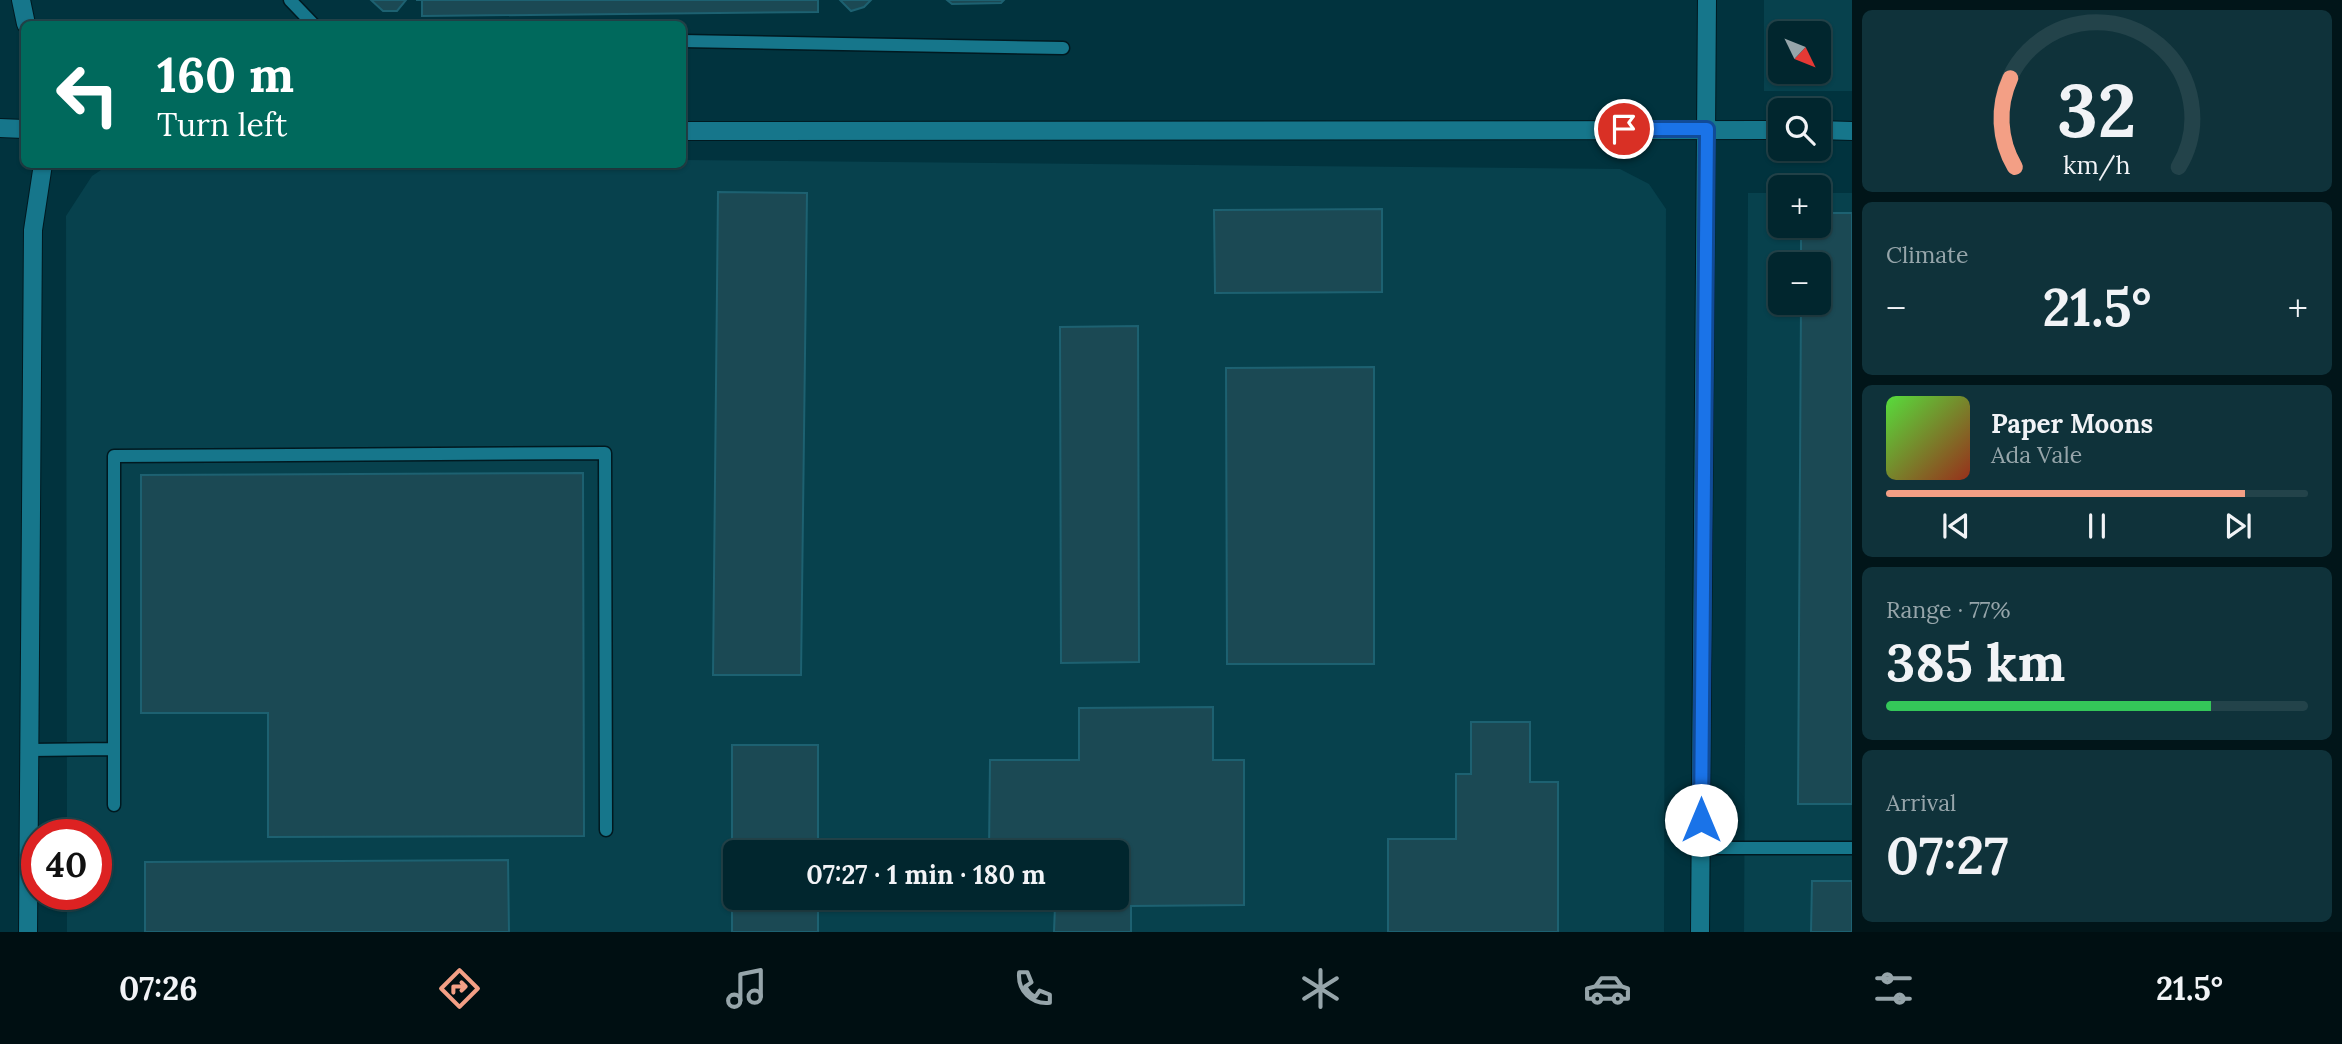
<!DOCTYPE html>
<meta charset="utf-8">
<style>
:root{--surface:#01262e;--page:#0f323a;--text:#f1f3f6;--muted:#96a5aa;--line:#23434a;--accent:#f39f85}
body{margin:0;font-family:Lora,serif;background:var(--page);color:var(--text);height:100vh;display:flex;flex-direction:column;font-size:26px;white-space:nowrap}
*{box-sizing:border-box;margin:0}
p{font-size:23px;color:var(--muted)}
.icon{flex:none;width:38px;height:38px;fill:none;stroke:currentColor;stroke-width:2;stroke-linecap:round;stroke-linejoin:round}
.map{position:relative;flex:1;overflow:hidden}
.panel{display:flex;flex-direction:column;gap:10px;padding:10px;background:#011519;width:490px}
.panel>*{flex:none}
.banner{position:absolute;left:21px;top:21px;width:665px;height:147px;border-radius:10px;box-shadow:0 2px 5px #0004,0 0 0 2px var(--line);background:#00695c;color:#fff;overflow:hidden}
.needle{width:46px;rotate:133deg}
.buttons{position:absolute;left:1768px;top:21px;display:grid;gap:14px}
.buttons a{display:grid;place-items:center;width:63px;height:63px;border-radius:10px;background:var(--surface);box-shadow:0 2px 5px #0004,0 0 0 2px var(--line);font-size:35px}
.speed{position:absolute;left:21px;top:819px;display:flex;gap:14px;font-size:35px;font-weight:700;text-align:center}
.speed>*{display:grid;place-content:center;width:91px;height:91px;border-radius:50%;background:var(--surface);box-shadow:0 2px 5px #0004,0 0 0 2px var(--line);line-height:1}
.speed .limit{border:10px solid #d22;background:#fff;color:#111}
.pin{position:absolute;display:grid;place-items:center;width:60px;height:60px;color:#fff;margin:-30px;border:4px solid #fff;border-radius:50%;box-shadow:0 2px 7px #0007}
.me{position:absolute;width:77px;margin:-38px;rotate:0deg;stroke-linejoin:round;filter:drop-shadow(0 0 5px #0008)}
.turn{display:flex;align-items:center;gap:24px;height:147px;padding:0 21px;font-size:32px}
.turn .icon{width:91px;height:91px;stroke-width:2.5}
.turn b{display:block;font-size:49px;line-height:60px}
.big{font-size:52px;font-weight:700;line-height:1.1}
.panel .card{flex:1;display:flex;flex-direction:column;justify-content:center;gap:10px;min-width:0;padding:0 24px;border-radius:10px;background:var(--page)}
.panel .dial{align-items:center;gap:0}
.dial svg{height:182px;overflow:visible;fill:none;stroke:var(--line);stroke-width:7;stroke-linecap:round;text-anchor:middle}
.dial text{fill:var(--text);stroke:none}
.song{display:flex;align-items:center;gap:21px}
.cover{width:84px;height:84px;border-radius:10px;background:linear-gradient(135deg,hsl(110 70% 55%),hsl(10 70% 35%))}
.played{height:7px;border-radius:4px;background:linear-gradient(90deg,var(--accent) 85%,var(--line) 85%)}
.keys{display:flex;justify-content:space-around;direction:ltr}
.heat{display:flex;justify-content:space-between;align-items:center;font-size:38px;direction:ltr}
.charge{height:10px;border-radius:5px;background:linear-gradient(90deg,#34c759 77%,var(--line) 0)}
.trip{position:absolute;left:723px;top:840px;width:406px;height:70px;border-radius:10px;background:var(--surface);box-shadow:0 2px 5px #0004,0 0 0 2px var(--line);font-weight:700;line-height:70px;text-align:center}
.tab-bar{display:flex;height:112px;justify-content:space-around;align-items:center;background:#000f12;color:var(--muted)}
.tab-bar .icon{width:49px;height:49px}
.tab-bar .current{color:var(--accent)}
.tab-bar b{font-size:32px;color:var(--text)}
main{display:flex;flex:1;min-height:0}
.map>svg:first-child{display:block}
.built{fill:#07414d;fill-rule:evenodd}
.building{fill:#1b4954;stroke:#1d6171;stroke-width:2}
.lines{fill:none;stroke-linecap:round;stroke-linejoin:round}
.lane-casing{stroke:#001920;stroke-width:15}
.secondary-casing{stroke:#001920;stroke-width:20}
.lane{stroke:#16768b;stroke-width:12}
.secondary{stroke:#16768b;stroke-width:18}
.route-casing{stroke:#114b97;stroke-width:18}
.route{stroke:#1a73e8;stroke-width:12}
</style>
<main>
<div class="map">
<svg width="1852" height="932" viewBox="0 0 1852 932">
<rect width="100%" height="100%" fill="#01333e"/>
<path class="built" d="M1764,0H1852V91H1764ZM1780,33H1818V72H1780Z
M683,160L1620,169L1649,184L1666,209L1664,932H67V894H96V835H67L66,216L92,176L110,164H682ZM735,852H1116V898H735Z
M1748,193H1780V226H1818V193H1852V932H1744ZM1780,264H1818V303H1780Z"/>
<path class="building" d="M371,0H406L397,11H383Z
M416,0H818V12L422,16V0Z
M840,0H871L864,7L851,11Z
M947,0H1004L1001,3L952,4Z
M718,192L807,193L801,675H713Z
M1382,209V292L1215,293L1214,210Z
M1818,213H1852V804H1798L1801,303H1818V264H1801V226H1818Z
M1138,326L1139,662L1061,663L1060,327Z
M1374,367V664H1227L1226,368Z
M583,473L584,836L268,837V713H141V475Z
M1213,707V760H1244V905L1131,906V932H1054L1055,906H989V898H1116V852H989L990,760H1079V708Z
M1471,722H1530V782H1558V932H1388V839H1456V774H1471Z
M732,745H818V852H735V898H818V932H732Z
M508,860L509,932H145V862Z
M1812,881H1852V932H1811Z"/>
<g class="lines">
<defs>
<path id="lane" d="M290,0L313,24
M682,41L1063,48
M29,750L114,749
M114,805V456L605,453L606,830
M1701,848H1852"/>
<path id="secondary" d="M21,0L26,24
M0,128L24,129
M1818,130L1852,131
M682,131L1780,130
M28,932L33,230L43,164
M1700,932L1707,0"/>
</defs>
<use href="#lane" class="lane-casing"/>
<use href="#secondary" class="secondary-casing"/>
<use href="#lane" class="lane"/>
<use href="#secondary" class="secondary"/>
</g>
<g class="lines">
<defs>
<path id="route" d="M1624,129H1707L1701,820"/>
</defs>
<use href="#route" class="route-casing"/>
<use href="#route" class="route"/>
</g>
</svg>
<div class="buttons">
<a><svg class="needle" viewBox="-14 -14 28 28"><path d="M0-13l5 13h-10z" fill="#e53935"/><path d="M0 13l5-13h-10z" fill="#96a5aa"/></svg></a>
<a><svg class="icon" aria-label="search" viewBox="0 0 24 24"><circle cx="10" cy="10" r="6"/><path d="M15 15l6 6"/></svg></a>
<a>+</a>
<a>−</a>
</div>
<div class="speed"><div class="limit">40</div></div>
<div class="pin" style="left:1624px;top:129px;background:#d93025"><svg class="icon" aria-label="arrive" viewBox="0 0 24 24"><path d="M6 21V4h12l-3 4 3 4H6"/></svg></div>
<svg class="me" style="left:1701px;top:820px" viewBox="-20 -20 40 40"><circle r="19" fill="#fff"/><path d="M0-13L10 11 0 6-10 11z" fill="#1a73e8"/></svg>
<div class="trip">07:27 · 1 min · 180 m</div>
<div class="banner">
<div class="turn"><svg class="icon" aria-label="left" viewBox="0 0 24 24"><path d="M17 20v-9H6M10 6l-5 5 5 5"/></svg><div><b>160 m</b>Turn left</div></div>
</div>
</div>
<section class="panel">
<div class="card dial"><svg viewBox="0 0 100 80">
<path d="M14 69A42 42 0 1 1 86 69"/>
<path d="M14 69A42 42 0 0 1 12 30" stroke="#f39f85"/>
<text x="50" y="56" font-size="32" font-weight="700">32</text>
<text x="50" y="72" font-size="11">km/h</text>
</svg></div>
<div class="card"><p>Climate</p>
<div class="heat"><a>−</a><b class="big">21.5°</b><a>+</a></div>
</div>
<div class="card">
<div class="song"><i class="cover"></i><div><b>Paper Moons</b><p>Ada Vale</p></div></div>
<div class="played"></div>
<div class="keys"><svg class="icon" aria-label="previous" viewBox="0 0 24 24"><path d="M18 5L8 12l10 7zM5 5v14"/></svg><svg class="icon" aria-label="pause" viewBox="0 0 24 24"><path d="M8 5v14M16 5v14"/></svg><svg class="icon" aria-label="next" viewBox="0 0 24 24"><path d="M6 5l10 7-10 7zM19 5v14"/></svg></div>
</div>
<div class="card"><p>Range · 77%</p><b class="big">385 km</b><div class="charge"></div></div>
<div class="card"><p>Arrival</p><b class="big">07:27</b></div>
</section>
</main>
<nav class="tab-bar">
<b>07:26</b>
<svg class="icon current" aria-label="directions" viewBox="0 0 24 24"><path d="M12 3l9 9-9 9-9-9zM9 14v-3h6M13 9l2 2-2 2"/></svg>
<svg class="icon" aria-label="music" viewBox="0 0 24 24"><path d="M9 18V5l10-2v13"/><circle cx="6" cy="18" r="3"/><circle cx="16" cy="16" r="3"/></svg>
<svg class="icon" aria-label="phone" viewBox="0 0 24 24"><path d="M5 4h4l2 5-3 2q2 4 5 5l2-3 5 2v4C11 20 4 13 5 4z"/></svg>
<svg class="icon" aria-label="climate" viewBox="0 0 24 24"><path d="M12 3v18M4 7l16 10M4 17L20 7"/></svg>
<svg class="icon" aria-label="car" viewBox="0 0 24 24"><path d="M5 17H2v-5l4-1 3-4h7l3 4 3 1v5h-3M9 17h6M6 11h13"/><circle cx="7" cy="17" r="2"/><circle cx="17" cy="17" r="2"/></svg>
<svg class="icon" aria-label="filters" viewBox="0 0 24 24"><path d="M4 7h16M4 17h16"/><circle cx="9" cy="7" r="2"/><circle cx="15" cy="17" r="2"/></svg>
<b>21.5°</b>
</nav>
